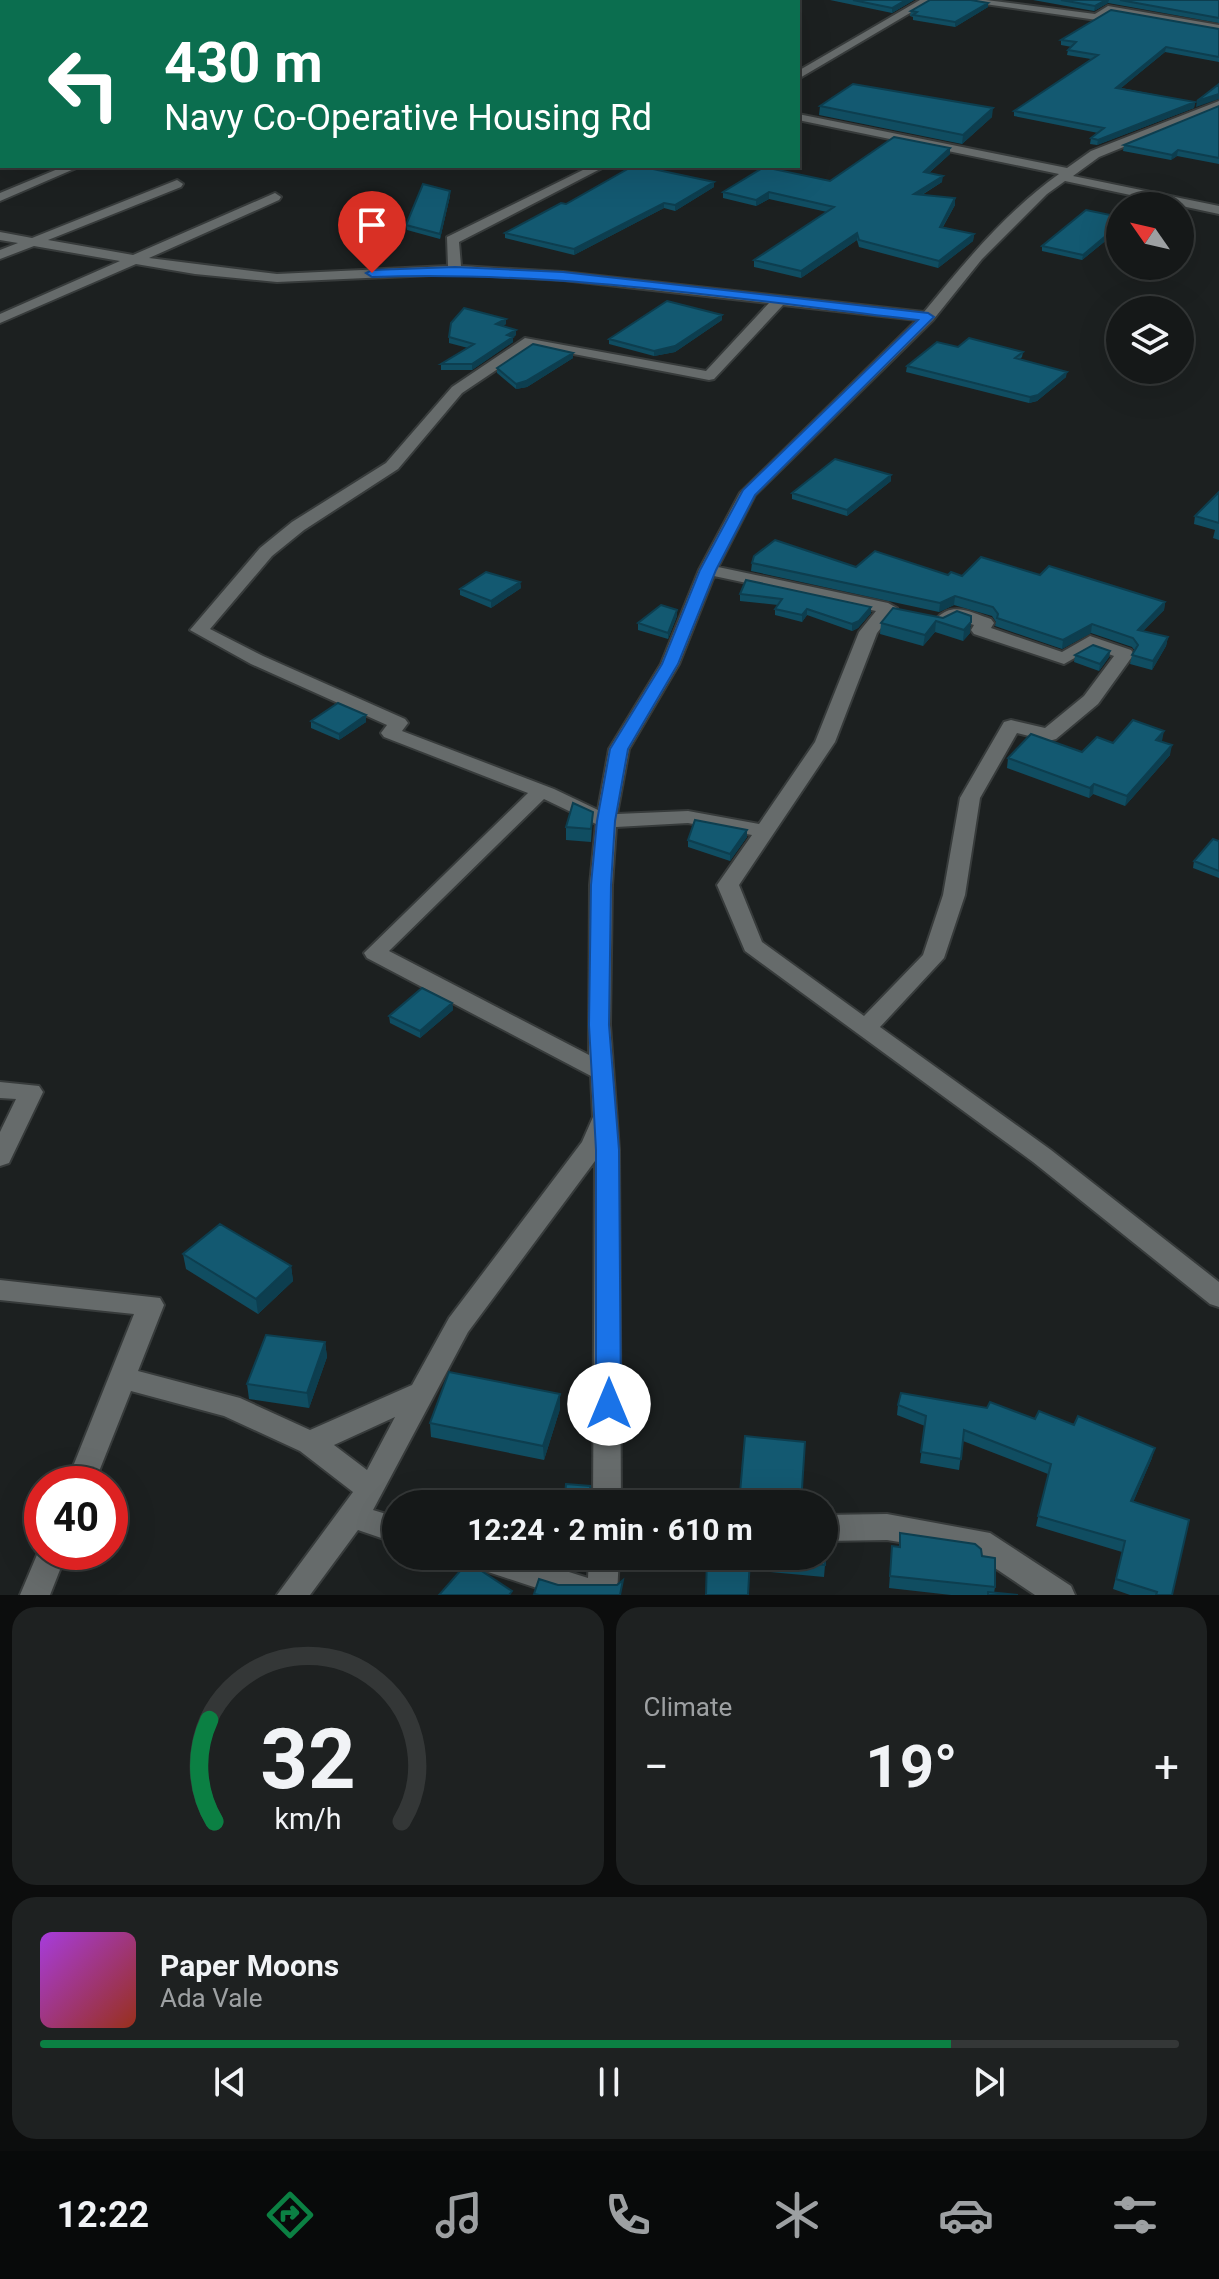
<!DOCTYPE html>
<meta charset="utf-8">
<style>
:root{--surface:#151818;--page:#1e2121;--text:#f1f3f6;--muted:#9da0a2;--line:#343737;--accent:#0b8043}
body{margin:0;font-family:Roboto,sans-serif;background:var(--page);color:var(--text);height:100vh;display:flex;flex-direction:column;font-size:30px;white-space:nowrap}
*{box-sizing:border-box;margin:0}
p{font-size:26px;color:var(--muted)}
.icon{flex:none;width:44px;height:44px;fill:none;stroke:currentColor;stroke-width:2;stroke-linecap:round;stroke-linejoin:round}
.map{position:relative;height:1595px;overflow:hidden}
.drawer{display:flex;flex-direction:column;gap:12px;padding:12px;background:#0c0d0d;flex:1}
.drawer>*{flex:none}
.hud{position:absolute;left:0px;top:0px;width:800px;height:168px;box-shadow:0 8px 32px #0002,0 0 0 2px var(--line);background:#0b6e4f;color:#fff;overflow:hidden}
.needle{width:52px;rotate:304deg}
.controls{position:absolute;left:1106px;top:192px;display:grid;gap:16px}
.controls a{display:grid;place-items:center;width:88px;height:88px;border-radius:50%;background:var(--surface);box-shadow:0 8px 32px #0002,0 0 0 2px var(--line);font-size:40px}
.speed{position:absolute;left:24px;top:1466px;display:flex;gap:16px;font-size:40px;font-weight:700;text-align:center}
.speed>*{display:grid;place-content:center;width:104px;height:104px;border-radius:50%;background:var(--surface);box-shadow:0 8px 32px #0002,0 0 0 2px var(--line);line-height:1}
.speed .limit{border:12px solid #d22;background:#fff;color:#111}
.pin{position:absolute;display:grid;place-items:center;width:68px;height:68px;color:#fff;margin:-82px -34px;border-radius:50% 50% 50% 0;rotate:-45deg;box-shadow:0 0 8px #0007}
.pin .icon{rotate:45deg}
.me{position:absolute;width:88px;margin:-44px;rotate:0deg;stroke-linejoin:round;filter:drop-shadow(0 0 6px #0008)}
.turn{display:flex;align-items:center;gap:28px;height:168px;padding:0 32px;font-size:36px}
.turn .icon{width:104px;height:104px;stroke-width:2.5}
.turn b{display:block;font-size:56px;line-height:68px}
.big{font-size:60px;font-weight:700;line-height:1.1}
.drawer .tile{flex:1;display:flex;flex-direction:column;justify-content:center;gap:12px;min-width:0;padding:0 28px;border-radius:24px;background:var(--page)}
.drawer .dial{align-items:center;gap:0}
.dial svg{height:208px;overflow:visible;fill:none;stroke:var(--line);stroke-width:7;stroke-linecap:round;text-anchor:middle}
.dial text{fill:var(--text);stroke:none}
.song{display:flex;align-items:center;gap:24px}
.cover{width:96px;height:96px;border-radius:12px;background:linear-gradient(135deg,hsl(280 70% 55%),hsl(10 70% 35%))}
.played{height:8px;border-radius:4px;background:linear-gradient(90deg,var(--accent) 80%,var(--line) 80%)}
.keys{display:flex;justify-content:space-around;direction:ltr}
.heat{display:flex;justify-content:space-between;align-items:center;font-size:44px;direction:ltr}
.drawer .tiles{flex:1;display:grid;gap:12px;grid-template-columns:1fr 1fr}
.tile:last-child{grid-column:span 2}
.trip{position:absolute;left:382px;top:1490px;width:456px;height:80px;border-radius:40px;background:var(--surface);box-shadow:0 8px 32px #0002,0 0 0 2px var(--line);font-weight:700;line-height:80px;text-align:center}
.menu{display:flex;height:128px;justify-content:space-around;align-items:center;background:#080a0a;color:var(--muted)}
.menu .icon{width:56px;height:56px}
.menu .on{color:var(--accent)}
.menu b{font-size:36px;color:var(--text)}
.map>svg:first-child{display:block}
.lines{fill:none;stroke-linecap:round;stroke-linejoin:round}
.minor-casing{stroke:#373b3b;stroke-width:4}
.minor{fill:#666b6b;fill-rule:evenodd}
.wall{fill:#104d61}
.shaded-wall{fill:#0d3e4f}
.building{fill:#135971;stroke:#0d3e4f;stroke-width:2}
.route{fill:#1a73e8;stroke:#114b97;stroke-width:2}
</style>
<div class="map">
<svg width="1219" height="1595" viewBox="0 0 1219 1595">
<rect width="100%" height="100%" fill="#1c2020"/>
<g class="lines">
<defs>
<path id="minor" d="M113,0H133L134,2H114Z
M920,0H932L798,79V71Z
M957,0H986L1095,14L1108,6L1219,25V31L1110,12L1097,20Z
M1219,101V108L1099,157L1073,176L1219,206V214L1065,181L1047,194L982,259L933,320L755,495L718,567L888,603L897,608L877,633L835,742L739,885L762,942L864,1016L923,955L943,895L960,798L1004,722L1011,720L1045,728L1084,696L1114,656L1092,648L1064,664L974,634L971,630L974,625L955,619L946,623L940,622L937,618C953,601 972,613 991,619L994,623L991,628L1062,652L1090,636L1131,650L1134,654L1098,704L1056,739L1049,741L1017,733L980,798L965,895L944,958L880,1027L1051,1150L1219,1282V1307L1210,1304L1033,1162L745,951L717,885L752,835L688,823L616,827L612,885L610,1025L619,1150L621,1504H593L595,1161L468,1332L373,1510L396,1517V1543L358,1530L310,1595H277L353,1492L300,1451L224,1416L131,1391L94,1484H66L134,1314L0,1300V1280L160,1298L164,1305L138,1371L240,1398L310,1430L412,1385L449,1318L582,1142L593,1117L591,1076L367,958L364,953L528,793L384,737L381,733L387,725L251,664L190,630L260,548L292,522L386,463L452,387L525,338L706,371L769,303L563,280L455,274L277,282L195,274L136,264L0,323V314L120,261L34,246L0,259V250L18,243L0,240V232L32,238L177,180L183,184L181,187L48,240L133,255L275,193L281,197L279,200L149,258L277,274L448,266L447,237L591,166H606L459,242L461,266L563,272L924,312C965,262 1007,211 1059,174L798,120V114L1067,168L1091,151ZM783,305L917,320L740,493L699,570L661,664L609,749L598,810L554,789L402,731L408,723L405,719L263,656L210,629L272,556L304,530L398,469L462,393L532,346L709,380L714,379ZM714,576L876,611L859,632L815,742L759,824L688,811L617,814L629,749L679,664ZM544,799L596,824L590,885L589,1055L389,951ZM395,1417L367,1470L334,1445Z
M0,150L2,151V159L0,158Z
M65,166H81L0,201V193Z
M0,1082L39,1086L43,1092L9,1163L0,1166V1132L16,1099L0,1098Z
M887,1514L990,1533L1071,1586L1075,1595H1035L974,1554L887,1540L824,1541V1515Z
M42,1543V1552H67L50,1595H20Z
M462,1556H518L588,1578L589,1556H619L617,1595H558L467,1565Z"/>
</defs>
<use href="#minor" class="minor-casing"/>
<use href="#minor" class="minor"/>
</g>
<path class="wall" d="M830,0H914L892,13Z
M1033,0H1219V23L1108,3L1094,11Z
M988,3V7L955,27L913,20V17L910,16L911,11Z
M1219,29V62L1165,52L1121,88L1195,102L1194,108L1097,145L1090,144L1091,138L1098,133L1014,116V111L1091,59L1067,55L1068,50L1072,47L1061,45V40Z
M820,106L992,117L962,144L819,115Z
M1219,106V164L1177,156L1171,160L1123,151L1124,145Z
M950,148V154L929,173L942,182L922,195L955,205L943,227L974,234L973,241L938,268L859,247L857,240L801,278L754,267V260L827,212L769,199L756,206L723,198V192L830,181Z
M714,187L675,211L664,208L574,255L505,238V233L566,204Z
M450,191V196L440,239L407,230L406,225Z
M1120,217V229L1082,260L1042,251V246Z
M722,320L675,352L654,356L609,344V339Z
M506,324L503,326L516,335L513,337V342L472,370H441V364L468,348L449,343V337Z
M958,347L1023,352L1022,357L1020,359L1066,377L1037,401L1029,403L906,372L907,366Z
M573,353V358L527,387L516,389L497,373V368Z
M891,481L847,516L792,499V493Z
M1219,492V540L1213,538L1215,530L1194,524L1195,516Z
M752,563L856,567L948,575H1040L1165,602L1164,610L1143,631L1168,637L1166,646L1152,670L1130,664L1132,655L1135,651L1132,647L1091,633L1062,649L995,626L996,622L992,616L954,605L939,612L751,571Z
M520,582L521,588L491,608L460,595V589Z
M740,594L871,607V613L858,628L852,631L807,615L802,622L775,615V609L778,605L740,601Z
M677,610V616L668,639L638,630V623Z
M943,618L970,633L963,641L935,632L923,646L880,634L881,623Z
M1110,651L1109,657L1099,671L1074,662L1075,655Z
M311,721L366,722L339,740L311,728Z
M1162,741L1170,755L1125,806L1093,794L1089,798L1007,768L1008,758L1082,752L1113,743Z
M593,812L591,842L566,840V827Z
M747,837L730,861L688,847V840Z
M1219,841V878L1193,868L1194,861Z
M452,1003L453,1010L420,1038L390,1023L389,1016Z
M183,1254L291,1266L293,1281L258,1314L186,1269Z
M325,1342L327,1357L309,1408L249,1399L247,1384Z
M898,1405L1035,1419L1152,1458L1133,1502L1172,1595H1130L1113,1589L1122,1552L1036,1526L1048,1474L963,1441L959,1470L920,1463L925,1426L897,1415Z
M560,1409L544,1460L431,1437L430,1423Z
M900,1533L982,1556L995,1587L994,1593L1018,1595H951L889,1588L892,1546L899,1547Z
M707,1556L825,1565L824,1577L749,1570Z"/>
<path class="shaded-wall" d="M906,0H914L892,13V8Z
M1106,0H1109L1108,3L1094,11L1095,6Z
M988,3V7L955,27V22Z
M1166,47L1165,52L1115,93L1116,88Z
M1219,94V99L1196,107L1197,101Z
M1195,102L1194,108L1097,145L1098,140Z
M993,108L992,117L962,144L963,135Z
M950,148V154L923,178L924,172Z
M1178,150L1177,156L1171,160L1172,155Z
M943,176L942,182L913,200L914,194Z
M714,182V187L675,211V205Z
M450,191V196L440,239V234Z
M769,192V199L756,206V200Z
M955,198V205L939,233L940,227Z
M664,203V208L574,255V249Z
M1120,224V229L1082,260L1083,255Z
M857,233V240L801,278V271Z
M974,234L973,241L938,268L939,261Z
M722,315V320L675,352L654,356V351Z
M506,319V324L497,330L496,324Z
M516,330V335L507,340V335Z
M513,337V342L472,370V364Z
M573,353V358L527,387L516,389V384Z
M1067,372L1066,377L1037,401L1029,403L1030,397Z
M891,475V481L847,516V510Z
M520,582L521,588L491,608V601Z
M955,596L954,605L939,612L940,603Z
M1165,602L1164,610L1136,638L1138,630Z
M871,607V613L858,628L852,631V624Z
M807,609V615L802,622V615Z
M677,610V616L668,639V633Z
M936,621L935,632L923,646L925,635Z
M971,622L970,633L963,641L964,630Z
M1092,624L1091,633L1062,649L1063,640Z
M1168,637L1166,646L1152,670L1153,661Z
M1110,651L1109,657L1099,671L1100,664Z
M366,715V722L339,740V734Z
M1164,731L1162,741L1156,740Z
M1172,745L1170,755L1125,806L1127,796Z
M1094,784L1093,794L1089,798L1090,788Z
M747,830V837L730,861V854Z
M452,1003L453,1010L420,1038V1031Z
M291,1266L293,1281L258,1314L256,1299Z
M325,1342L327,1357L309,1408L307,1393Z
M560,1394V1409L544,1460L543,1446Z
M1155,1448L1152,1458L1129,1512L1131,1501Z"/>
<path class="building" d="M853,0H906L892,8Z
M930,0H971L988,3L955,22L913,15L917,12L911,11Z
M1061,0H1106L1095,6Z
M1120,0H1219V18Z
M1111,10L1219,29V57L1166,47L1116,88L1195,102L1098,140L1091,138L1104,128L1014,111L1098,55L1068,50L1076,42L1061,40Z
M853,84L993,108L963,135L820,106Z
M1219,84V94L1197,101Z
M1219,106V158L1178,150L1172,155L1124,145Z
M894,137L950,148L924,172L943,176L914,194L955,198L940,227L974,234L939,261L859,240L857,233L801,271L754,260L834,207L769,192L756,200L723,192L764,167L830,181Z
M633,166H639L714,182L675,205L664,203L574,249L505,233L561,203L566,204Z
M423,184L450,191L440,234L406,225Z
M1086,210L1120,217V224L1083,255L1042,246Z
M667,301L722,315L675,346L654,351L609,339Z
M464,308L506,319L496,324L516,330L507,335L513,337L472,364H441L474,344L449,337L451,323Z
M969,338L1023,352L1015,358L1067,372L1038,395L1030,397L907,366L937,342L958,347Z
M533,344L573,353L526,381L516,384L497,368Z
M835,459L891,475L847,510L792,493Z
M1219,492V523L1195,516Z
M775,540L856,567L875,551L948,575L951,572L962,576L981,557L1040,575L1049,566L1165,602L1138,630L1168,637L1153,661L1132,655L1138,645L1133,638L1092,624L1063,640L997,618L998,614L993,607L955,596L940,603L752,563L754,556Z
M486,572L520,582L491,601L460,589Z
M746,580L871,607L859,621L852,624L807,609L802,615L775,609L782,599L740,594Z
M661,605L677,610L668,633L638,623Z
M893,608L943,618L957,611L971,616V622L964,630L936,621L925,635L881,623Z
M1093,645L1110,651L1100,664L1075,655Z
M338,703L366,715L339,734L311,721Z
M1133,720L1164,731L1156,740L1172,745L1127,796L1094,784L1090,788L1008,758L1031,734L1082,752L1097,737L1113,743Z
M573,803L593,812L591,829L566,827Z
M695,820L747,830L730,854L688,840Z
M1213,839L1219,841V871L1194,861Z
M422,988L452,1003L420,1031L389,1016Z
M220,1224L291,1266L256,1299L183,1254Z
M266,1335L325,1342L307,1393L247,1384Z
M449,1372L560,1394L543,1446L430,1423Z
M901,1393L987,1408L990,1402L1035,1419L1039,1411L1074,1425L1078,1416L1155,1448L1131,1501L1189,1520L1172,1595H1156L1157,1592L1116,1579L1125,1541L1038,1516L1051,1464L964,1430L961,1459L921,1452L926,1416L898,1405Z
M745,1436L805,1442L801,1504H739Z
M566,1484L590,1486L591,1499L609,1500V1504H564Z
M900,1533L975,1544L981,1549L982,1556L995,1558V1587L890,1576L892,1546L900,1547Z
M824,1534H826L825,1565L750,1559L748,1595H706L707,1556H824Z
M468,1562L512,1591L509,1595H439Z
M539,1579L558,1585H617L623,1580L620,1595H539L534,1594Z
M988,1592L1018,1595H988Z"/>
<path class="route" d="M455,267L563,272L928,313L934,317L755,495L716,570L678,664L628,749L615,821L611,885L609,1025L619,1150L621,1404L618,1411L609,1414L600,1411L596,1404V1150L589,1025L591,885L597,821L610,749L662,664L700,570L743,490L918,320C736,299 555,270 372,277L366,273L372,270Z"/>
</svg>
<div class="controls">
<a><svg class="needle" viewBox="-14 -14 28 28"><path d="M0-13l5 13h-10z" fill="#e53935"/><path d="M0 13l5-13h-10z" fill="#9da0a2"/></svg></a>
<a><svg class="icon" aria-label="layers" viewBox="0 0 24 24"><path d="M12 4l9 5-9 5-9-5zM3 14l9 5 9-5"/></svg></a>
</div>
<div class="speed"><div class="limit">40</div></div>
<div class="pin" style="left:372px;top:273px;background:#d93025"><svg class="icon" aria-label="arrive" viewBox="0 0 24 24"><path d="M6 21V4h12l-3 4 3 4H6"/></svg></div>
<svg class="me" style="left:609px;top:1404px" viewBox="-20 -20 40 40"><circle r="19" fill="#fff"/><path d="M0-13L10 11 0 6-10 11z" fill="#1a73e8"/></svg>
<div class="trip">12:24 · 2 min · 610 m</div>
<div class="hud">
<div class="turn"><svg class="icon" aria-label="left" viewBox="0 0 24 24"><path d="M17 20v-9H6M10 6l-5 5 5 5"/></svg><div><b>430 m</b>Navy Co-Operative Housing Rd</div></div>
</div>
</div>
<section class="drawer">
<div class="tiles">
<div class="tile dial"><svg viewBox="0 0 100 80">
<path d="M14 69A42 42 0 1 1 86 69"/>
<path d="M14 69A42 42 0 0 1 12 30" stroke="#0b8043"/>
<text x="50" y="56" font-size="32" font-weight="700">32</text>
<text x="50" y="72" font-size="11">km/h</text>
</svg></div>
<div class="tile"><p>Climate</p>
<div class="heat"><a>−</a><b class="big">19°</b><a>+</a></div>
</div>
<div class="tile">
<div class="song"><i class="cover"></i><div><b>Paper Moons</b><p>Ada Vale</p></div></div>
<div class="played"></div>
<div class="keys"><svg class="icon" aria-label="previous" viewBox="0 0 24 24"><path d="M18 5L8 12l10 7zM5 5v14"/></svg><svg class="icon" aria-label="pause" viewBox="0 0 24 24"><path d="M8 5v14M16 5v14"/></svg><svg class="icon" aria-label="next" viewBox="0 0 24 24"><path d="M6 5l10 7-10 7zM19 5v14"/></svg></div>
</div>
</div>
</section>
<nav class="menu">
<b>12:22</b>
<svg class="icon on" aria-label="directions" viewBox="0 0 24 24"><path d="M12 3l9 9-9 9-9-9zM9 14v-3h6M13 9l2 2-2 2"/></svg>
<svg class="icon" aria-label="music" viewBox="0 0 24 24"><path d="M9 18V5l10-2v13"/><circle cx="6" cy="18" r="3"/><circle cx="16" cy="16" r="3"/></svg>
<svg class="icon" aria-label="phone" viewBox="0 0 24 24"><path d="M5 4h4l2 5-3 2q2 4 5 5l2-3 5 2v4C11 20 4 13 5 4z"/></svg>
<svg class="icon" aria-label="climate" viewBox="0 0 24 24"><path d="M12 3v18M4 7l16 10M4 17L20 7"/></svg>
<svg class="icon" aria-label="car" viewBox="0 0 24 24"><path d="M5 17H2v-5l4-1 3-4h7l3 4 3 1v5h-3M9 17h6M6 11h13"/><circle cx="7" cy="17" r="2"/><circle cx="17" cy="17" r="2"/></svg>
<svg class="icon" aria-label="filters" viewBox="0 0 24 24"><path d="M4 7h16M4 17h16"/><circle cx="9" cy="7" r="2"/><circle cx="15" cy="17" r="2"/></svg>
</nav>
